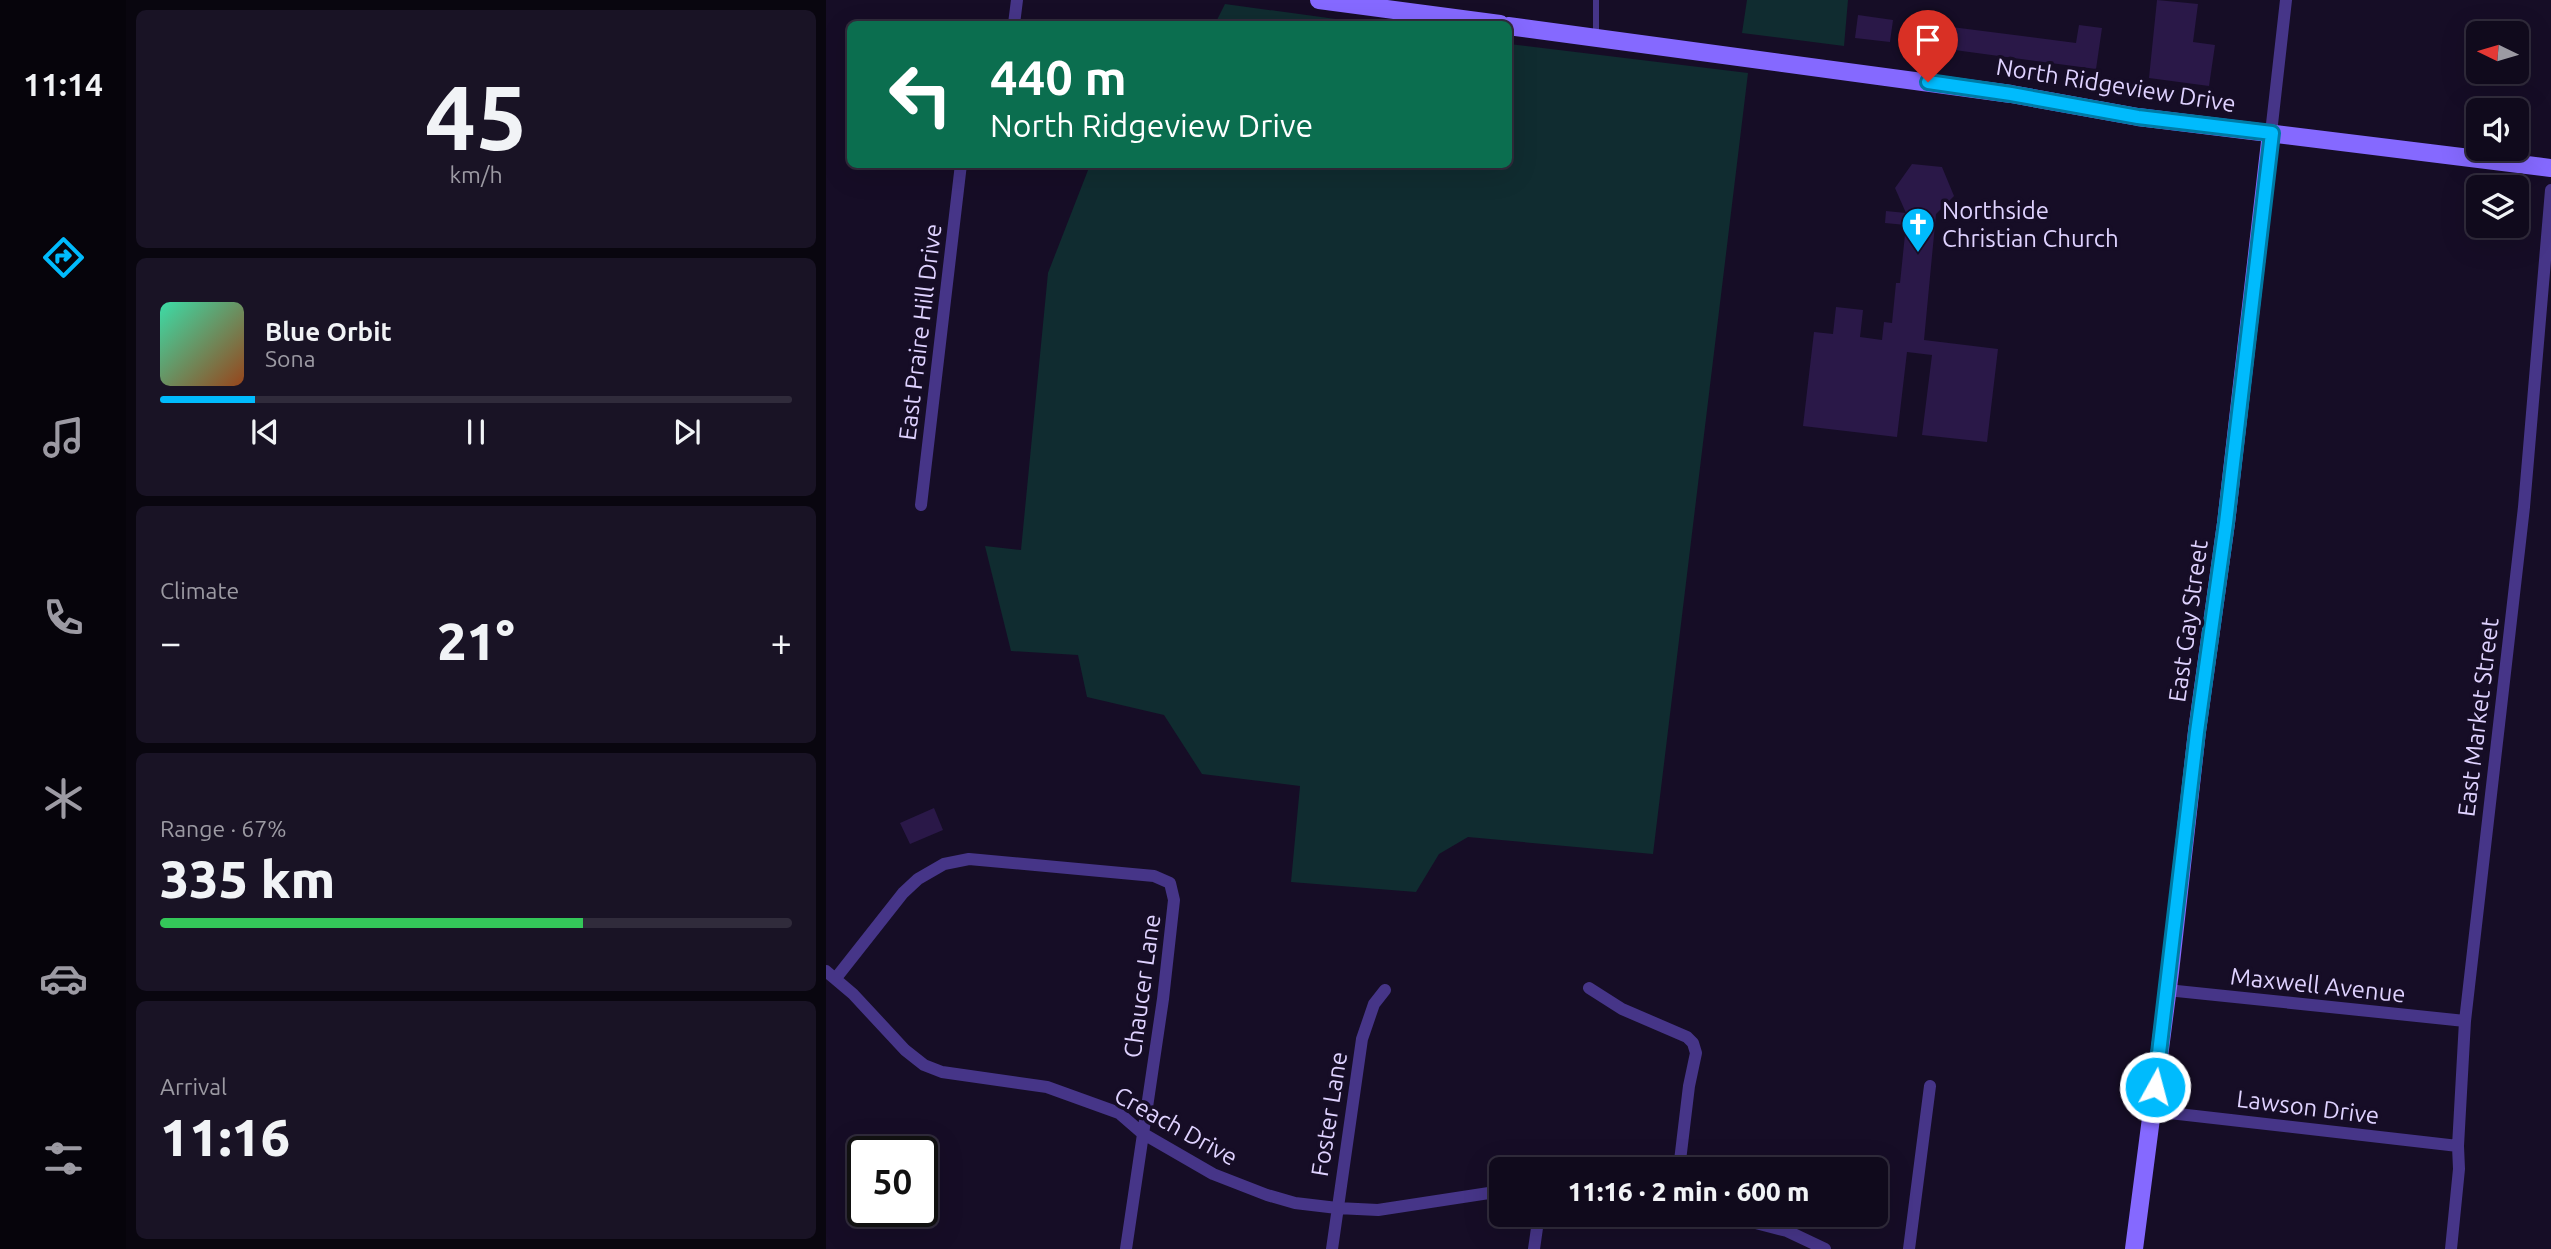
<!DOCTYPE html>
<meta charset="utf-8">
<style>
:root{--surface:#100a1c;--page:#191325;--text:#f1f3f6;--muted:#9c9aa3;--line:#302b3b;--accent:#00bbfd}
body{margin:0;font-family:Ubuntu,sans-serif;background:var(--page);color:var(--text);height:100vh;display:flex;flex-direction:column;font-size:26px;white-space:nowrap}
*{box-sizing:border-box;margin:0}
p{font-size:23px;color:var(--muted)}
.icon{flex:none;width:38px;height:38px;fill:none;stroke:currentColor;stroke-width:2;stroke-linecap:round;stroke-linejoin:round}
.map{position:relative;flex:1;overflow:hidden}
.details{display:flex;flex-direction:column;gap:10px;padding:10px;background:#09060f;width:700px}
.details>*{flex:none}
.banner{position:absolute;left:21px;top:21px;width:665px;height:147px;border-radius:10px;box-shadow:0 7px 28px #0002,0 0 0 2px var(--line);background:#0b6e4f;color:#fff;overflow:hidden}
.needle{width:46px;rotate:275deg}
.controls{position:absolute;left:1640px;top:21px;display:grid;gap:14px}
.controls a{display:grid;place-items:center;width:63px;height:63px;border-radius:10px;background:var(--surface);box-shadow:0 7px 28px #0002,0 0 0 2px var(--line);font-size:35px}
.speed{position:absolute;left:21px;top:1136px;display:flex;gap:14px;font-size:35px;font-weight:700;text-align:center}
.speed>*{display:grid;place-content:center;width:91px;height:91px;border-radius:50%;background:var(--surface);box-shadow:0 7px 28px #0002,0 0 0 2px var(--line);line-height:1}
.speed .limit{border:4px solid #111;border-radius:10px;background:#fff;color:#111}
.pin{position:absolute;display:grid;place-items:center;width:60px;height:60px;color:#fff;margin:-72px -30px;border-radius:50% 50% 50% 0;rotate:-45deg;box-shadow:0 0 7px #0007}
.pin .icon{rotate:45deg}
.me{position:absolute;width:77px;margin:-38px;rotate:7deg;stroke-linejoin:round;filter:drop-shadow(0 0 5px #0008)}
.turn{display:flex;align-items:center;gap:24px;height:147px;padding:0 28px;font-size:32px}
.turn .icon{width:91px;height:91px;stroke-width:2.5}
.turn b{display:block;font-size:49px;line-height:60px}
.big{font-size:52px;font-weight:800;line-height:1.1}
.details .card{flex:1;display:flex;flex-direction:column;justify-content:center;gap:10px;min-width:0;padding:0 24px;border-radius:10px;background:var(--page)}
.details .dial{align-items:center;gap:0}
.dial b{font-size:91px;line-height:1}
.song{display:flex;align-items:center;gap:21px}
.cover{width:84px;height:84px;border-radius:10px;background:linear-gradient(135deg,hsl(160 70% 55%),hsl(20 70% 35%))}
.played{height:7px;border-radius:4px;background:linear-gradient(90deg,var(--accent) 15%,var(--line) 15%)}
.keys{display:flex;justify-content:space-around;direction:ltr}
.heat{display:flex;justify-content:space-between;align-items:center;font-size:38px;direction:ltr}
.charge{height:10px;border-radius:5px;background:linear-gradient(90deg,#34c759 67%,var(--line) 0)}
.trip{position:absolute;left:663px;top:1157px;width:399px;height:70px;border-radius:10px;background:var(--surface);box-shadow:0 7px 28px #0002,0 0 0 2px var(--line);font-weight:800;line-height:70px;text-align:center}
main{display:flex;flex:1;min-height:0}
.tab-bar{display:flex;flex-direction:column;width:126px;justify-content:space-around;align-items:center;background:#06040b;color:var(--muted)}
.tab-bar .icon{width:49px;height:49px}
.tab-bar .selected{color:var(--accent)}
.tab-bar b{font-size:32px;color:var(--text)}
.map>svg:first-child{display:block}
.green{fill:#102c30}
.building{fill:#2a1848}
.lines{fill:none;stroke-linecap:round;stroke-linejoin:round}
.lane{stroke:#463588;stroke-width:6}
.street{stroke:#463588;stroke-width:12}
.secondary{stroke:#8569ff;stroke-width:18}
.route-casing{stroke:#007aa4;stroke-width:18}
.route{stroke:#00bbfd;stroke-width:12}
.labels{text-anchor:middle;dominant-baseline:central;stroke-width:7;stroke-linejoin:round;paint-order:stroke}
.street-label{font-size:24px;fill:#dfd2ff;stroke:#160d26}
.poi-label{font-size:24px;fill:#dfd2ff;stroke:#160d26;text-anchor:start}
</style>
<main>
<nav class="tab-bar">
<b>11:14</b>
<svg class="icon selected" aria-label="directions" viewBox="0 0 24 24"><path d="M12 3l9 9-9 9-9-9zM9 14v-3h6M13 9l2 2-2 2"/></svg>
<svg class="icon" aria-label="music" viewBox="0 0 24 24"><path d="M9 18V5l10-2v13"/><circle cx="6" cy="18" r="3"/><circle cx="16" cy="16" r="3"/></svg>
<svg class="icon" aria-label="phone" viewBox="0 0 24 24"><path d="M5 4h4l2 5-3 2q2 4 5 5l2-3 5 2v4C11 20 4 13 5 4z"/></svg>
<svg class="icon" aria-label="climate" viewBox="0 0 24 24"><path d="M12 3v18M4 7l16 10M4 17L20 7"/></svg>
<svg class="icon" aria-label="car" viewBox="0 0 24 24"><path d="M5 17H2v-5l4-1 3-4h7l3 4 3 1v5h-3M9 17h6M6 11h13"/><circle cx="7" cy="17" r="2"/><circle cx="17" cy="17" r="2"/></svg>
<svg class="icon" aria-label="filters" viewBox="0 0 24 24"><path d="M4 7h16M4 17h16"/><circle cx="9" cy="7" r="2"/><circle cx="15" cy="17" r="2"/></svg>
</nav>
<section class="details">
<div class="card dial"><b>45</b><p>km/h</p></div>
<div class="card">
<div class="song"><i class="cover"></i><div><b>Blue Orbit</b><p>Sona</p></div></div>
<div class="played"></div>
<div class="keys"><svg class="icon" aria-label="previous" viewBox="0 0 24 24"><path d="M18 5L8 12l10 7zM5 5v14"/></svg><svg class="icon" aria-label="pause" viewBox="0 0 24 24"><path d="M8 5v14M16 5v14"/></svg><svg class="icon" aria-label="next" viewBox="0 0 24 24"><path d="M6 5l10 7-10 7zM19 5v14"/></svg></div>
</div>
<div class="card"><p>Climate</p>
<div class="heat"><a>−</a><b class="big">21°</b><a>+</a></div>
</div>
<div class="card"><p>Range · 67%</p><b class="big">335 km</b><div class="charge"></div></div>
<div class="card"><p>Arrival</p><b class="big">11:16</b></div>
</section>
<div class="map">
<svg width="1725" height="1249" viewBox="0 0 1725 1249">
<rect width="100%" height="100%" fill="#160d26"/>
<path class="green" d="M921,0H1022L1018,46L916,33Z
M399,4L546,24H389Z
M683,44L922,73L827,854L642,837L613,854L590,892L465,882L474,786L376,774L338,715L261,697L252,655L185,651L159,546L195,550L222,273L264,165L682,164Z"/>
<path class="building" d="M1331,0L1372,4L1367,42L1389,45L1383,86L1323,78Z
M1032,15L1067,20L1064,42L1029,38Z
M1102,24L1250,43L1253,25L1276,28L1270,69L1099,46Z
M1086,164L1116,167L1128,196L1110,214L1098,340L1172,349L1161,442L1096,435L1106,355L1081,352L1071,437L977,426L988,332L1007,334L1010,307L1037,310L1034,337L1056,340L1058,322L1066,323L1070,283H1074L1080,225L1059,223L1060,211L1080,213L1069,188Z
M108,808L117,830L84,844L74,823Z"/>
<g class="lines">
<path class="lane" d="M770,0V36"/>
<path class="street" d="M188,24L191,0
M1445,133L1460,0
M95,505L135,164
M0,971L27,994L79,1050L98,1065L116,1072L221,1087L293,1113L316,1133L387,1174L441,1195L469,1203L511,1208L552,1210L676,1191
M10,978L77,893L92,879L118,864L143,859L328,876L344,883L348,900L337,999L300,1249
M763,988L796,1009L861,1037L867,1043L870,1053L863,1086L853,1169
M1341,990L1639,1021
M1326,1111L1632,1146
M895,1214L961,1231L999,1249
M506,1249L536,1039L548,1004L559,990
M708,1249L713,1214
M1083,1249L1104,1086
M1625,1249L1633,1169L1632,1146L1639,1021L1698,507L1725,190"/>
<path class="secondary" d="M493,0L674,24
M682,26L1185,94L1312,117L1725,168
M1308,1249L1344,972L1371,731L1400,523L1445,133"/>
</g>
<g class="lines">
<defs>
<path id="route" d="M1102,82L1185,94L1312,117L1446,133L1400,523L1371,732L1329,1087"/>
</defs>
<use href="#route" class="route-casing"/>
<use href="#route" class="route"/>
</g>
<defs>
<symbol id="church-pin" viewBox="-11 -11 22 30"><path d="M0 17L-7.5 6A9.5 9.5 0 1 1 7.5 6Z" fill="#00bbfd" stroke="#160d26"/><path d="M-1.2-6h2.4v3.5h3.3v2.4h-3.3V6h-2.4V-.1h-3.3v-2.4h3.3Z" fill="#fff"/></symbol>
</defs>
<g fill-rule="evenodd">
<use href="#church-pin" x="1073" y="205" width="38" height="52"/>
</g>
<g class="labels">
<g class="street-label">
<text transform="translate(1290 85) rotate(9)">North Ridgeview Drive</text>
<text transform="translate(94 332) rotate(-83)">East Praire Hill Drive</text>
<text transform="translate(1362 621) rotate(-82)">East Gay Street</text>
<text transform="translate(1652 717) rotate(-83)">East Market Street</text>
<text transform="translate(1492 985) rotate(6)">Maxwell Avenue</text>
<text transform="translate(316 986) rotate(-82)">Chaucer Lane</text>
<text transform="translate(1482 1107) rotate(7)">Lawson Drive</text>
<text transform="translate(503 1114) rotate(-81)">Foster Lane</text>
<text transform="translate(350 1126) rotate(29)">Creach Drive</text>
</g>
<g class="poi-label">
<text x="1116" y="210">Northside<tspan x="1116" dy="28">Christian Church</tspan></text>
</g>
</g>
</svg>
<div class="controls">
<a><svg class="needle" viewBox="-14 -14 28 28"><path d="M0-13l5 13h-10z" fill="#e53935"/><path d="M0 13l5-13h-10z" fill="#9c9aa3"/></svg></a>
<a><svg class="icon" aria-label="sound" viewBox="0 0 24 24"><path d="M4 9h4l5-4v14l-5-4H4zM17 9q2 3 0 6"/></svg></a>
<a><svg class="icon" aria-label="layers" viewBox="0 0 24 24"><path d="M12 4l9 5-9 5-9-5zM3 14l9 5 9-5"/></svg></a>
</div>
<div class="speed"><div class="limit">50</div></div>
<div class="pin" style="left:1102px;top:82px;background:#d93025"><svg class="icon" aria-label="arrive" viewBox="0 0 24 24"><path d="M6 21V4h12l-3 4 3 4H6"/></svg></div>
<svg class="me" style="left:1329px;top:1087px" viewBox="-20 -20 40 40"><circle r="17" fill="#00bbfd" stroke="#fff" stroke-width="3"/><path d="M0-11L8 9 0 5-8 9z" fill="#fff"/></svg>
<div class="trip">11:16 · 2 min · 600 m</div>
<div class="banner">
<div class="turn"><svg class="icon" aria-label="left" viewBox="0 0 24 24"><path d="M17 20v-9H6M10 6l-5 5 5 5"/></svg><div><b>440 m</b>North Ridgeview Drive</div></div>
</div>
</div>
</main>
